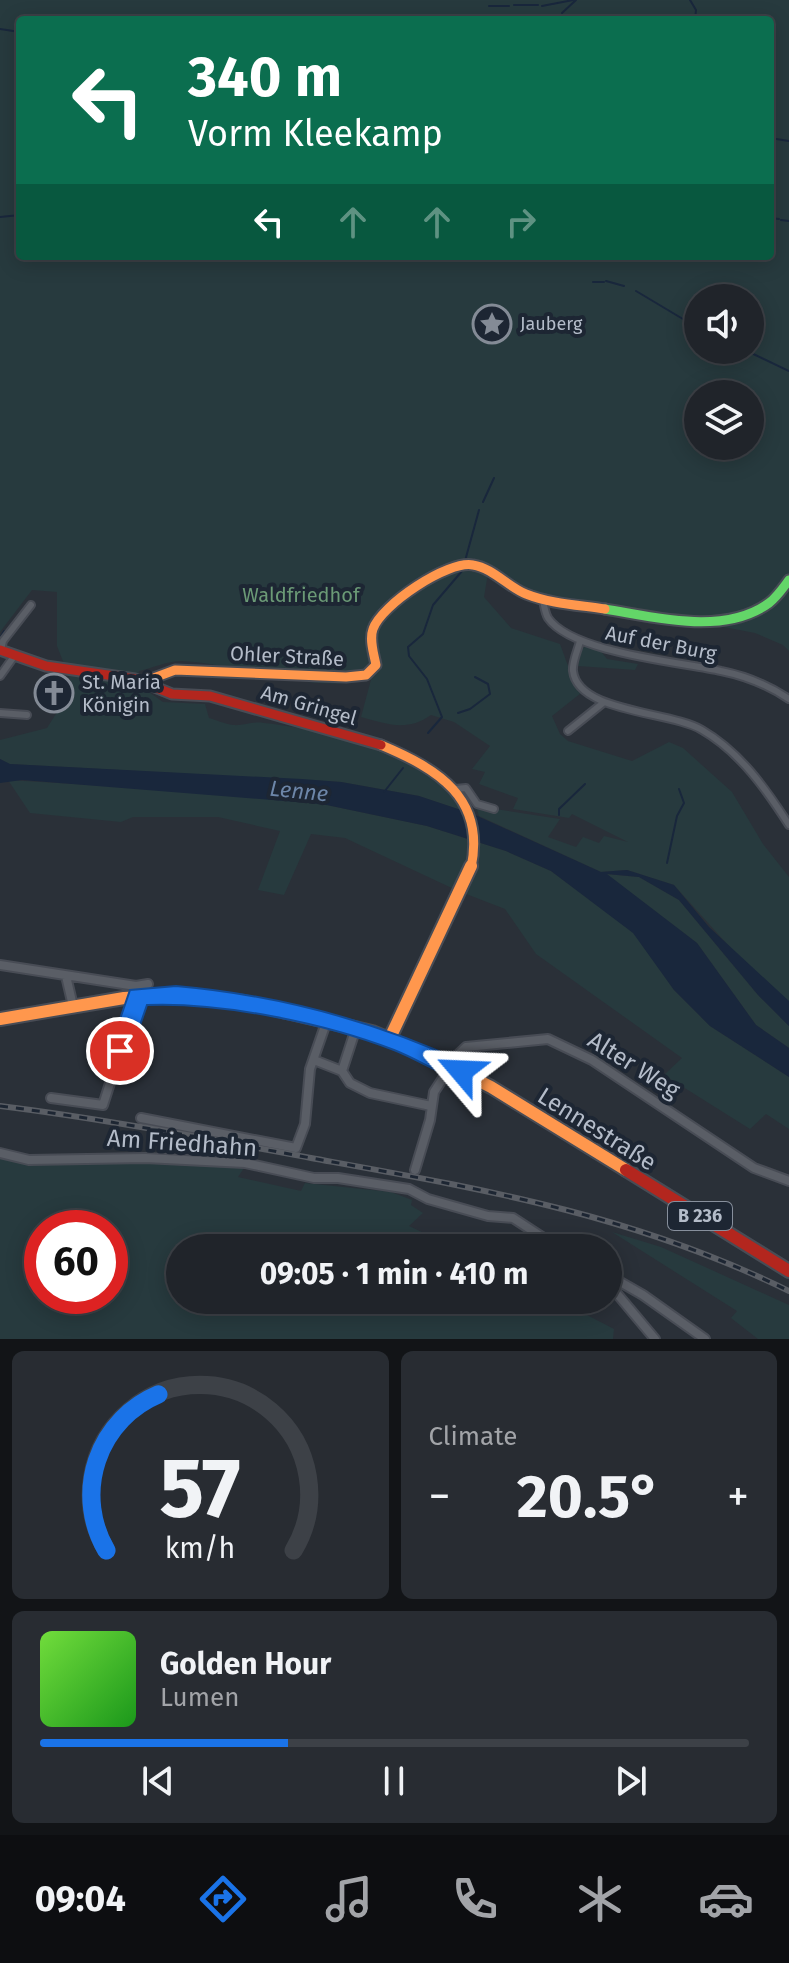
<!DOCTYPE html>
<meta charset="utf-8">
<style>
:root{--surface:#20242a;--page:#282c32;--text:#f1f3f6;--muted:#a2a4a8;--line:#3d4147;--accent:#1a73e8}
body{margin:0;font-family:"Fira Sans",sans-serif;background:var(--page);color:var(--text);height:100vh;display:flex;flex-direction:column;font-size:30px;white-space:nowrap}
*{box-sizing:border-box;margin:0}
p{font-size:26px;color:var(--muted)}
.icon{flex:none;width:44px;height:44px;fill:none;stroke:currentColor;stroke-width:2;stroke-linecap:round;stroke-linejoin:round}
.map{position:relative;height:1339px;overflow:hidden}
.drawer{display:flex;flex-direction:column;gap:12px;padding:12px;background:#121417;flex:1}
.drawer>*{flex:none}
.guide{position:absolute;left:16px;top:16px;width:758px;height:244px;border-radius:8px;box-shadow:0 4px 20px #0003,0 0 0 2px var(--line);background:#0b6e4f;color:#fff;overflow:hidden}
.controls{position:absolute;left:684px;top:284px;display:grid;gap:16px}
.controls a{display:grid;place-items:center;width:80px;height:80px;border-radius:50%;background:var(--surface);box-shadow:0 4px 20px #0003,0 0 0 2px var(--line);font-size:40px}
.speed{position:absolute;left:24px;top:1210px;display:flex;gap:16px;font-size:40px;font-weight:700;text-align:center}
.speed>*{display:grid;place-content:center;width:104px;height:104px;border-radius:50%;background:var(--surface);box-shadow:0 4px 20px #0003,0 0 0 2px var(--line);line-height:1}
.speed .limit{border:12px solid #d22;background:#fff;color:#111}
.pin{position:absolute;display:grid;place-items:center;width:68px;height:68px;color:#fff;margin:-34px;border:4px solid #fff;border-radius:50%;box-shadow:0 2px 8px #0007}
.me{position:absolute;width:88px;margin:-44px;rotate:296deg;stroke-linejoin:round;filter:drop-shadow(0 0 6px #0008)}
.turn{display:flex;align-items:center;gap:28px;height:168px;padding:0 40px;font-size:36px}
.turn .icon{width:104px;height:104px;stroke-width:2.5}
.turn b{display:block;font-size:56px;line-height:68px}
.lanes{display:flex;align-items:center;height:76px;padding:0 40px;background:#0003;justify-content:center;gap:40px;direction:ltr}
.lanes .off{opacity:.35}
.big{font-size:60px;font-weight:700;line-height:1.1}
.drawer .widget{flex:1;display:flex;flex-direction:column;justify-content:center;gap:12px;min-width:0;padding:0 28px;border-radius:12px;background:var(--page)}
.drawer .dial{align-items:center;gap:0}
.dial svg{height:208px;overflow:visible;fill:none;stroke:var(--line);stroke-width:7;stroke-linecap:round;text-anchor:middle}
.dial text{fill:var(--text);stroke:none}
.song{display:flex;align-items:center;gap:24px}
.cover{width:96px;height:96px;border-radius:12px;background:linear-gradient(135deg,hsl(100 70% 55%),hsl(120 70% 35%))}
.played{height:8px;border-radius:4px;background:linear-gradient(90deg,var(--accent) 35%,var(--line) 35%)}
.keys{display:flex;justify-content:space-around;direction:ltr}
.heat{display:flex;justify-content:space-between;align-items:center;font-size:44px;direction:ltr}
.drawer .tiles{flex:1;display:grid;gap:12px;grid-template-columns:1fr 1fr}
.widget:last-child{grid-column:span 2}
.trip{position:absolute;left:166px;top:1234px;width:456px;height:80px;border-radius:40px;background:var(--surface);box-shadow:0 4px 20px #0003,0 0 0 2px var(--line);font-weight:700;line-height:80px;text-align:center}
.tab-bar{display:flex;height:128px;justify-content:space-around;align-items:center;background:#0d0e11;color:var(--muted)}
.tab-bar .icon{width:56px;height:56px}
.tab-bar .selected{color:var(--accent)}
.tab-bar b{font-size:36px;color:var(--text)}
.map>svg:first-child{display:block}
.green{fill:#273a3e;fill-rule:evenodd}
.water{fill:#19273c}
.lines{fill:none;stroke-linecap:round;stroke-linejoin:round}
.stream{stroke:#19273c;stroke-width:2}
.street-far1-casing{stroke:#484c55;stroke-width:10}
.street-casing{stroke:#484c55;stroke-width:12}
.fast-casing{stroke:#484c55;stroke-width:13}
.slow-far1-casing{stroke:#484c55;stroke-width:13}
.slow-casing{stroke:#484c55;stroke-width:16}
.jam-far1-casing{stroke:#484c55;stroke-width:13}
.jam-casing{stroke:#484c55;stroke-width:16}
.street-far1{stroke:#5a5e66;stroke-width:6}
.street{stroke:#5a5e66;stroke-width:8}
.fast{stroke:#63d668;stroke-width:9}
.slow-far1{stroke:#ff974d;stroke-width:9}
.slow{stroke:#ff974d;stroke-width:12}
.jam-far1{stroke:#b3261e;stroke-width:9}
.jam{stroke:#b3261e;stroke-width:12}
.rail-casing{stroke:#595d64;stroke-width:6}
.rail{stroke:#1d2633;stroke-width:3;stroke-dasharray:8;stroke-linecap:butt}
.route{fill:#1a73e8;stroke:#114b97;stroke-width:2}
.labels{text-anchor:middle;dominant-baseline:central;stroke-width:8;stroke-linejoin:round;paint-order:stroke}
.far-poi-label{font-size:18px;fill:#b4bcc9;stroke:#1d2633;text-anchor:start}
.shield{fill:#1d2633;stroke:#878f9c;stroke-width:2}
.shield-label{font-size:18px;font-weight:bold;fill:#b4bcc9}
.park-label{font-size:20px;fill:#6b9a76;stroke:#1d2633}
.street-label{font-size:20px;fill:#b4bcc9;stroke:#1d2633}
.poi-label{font-size:20px;fill:#b4bcc9;stroke:#1d2633;text-anchor:start}
.water-label{font-size:22px;font-style:italic;fill:#6d86a8;stroke:#1d2633}
.near-street-label{font-size:24px;fill:#b4bcc9;stroke:#1d2633}
</style>
<div class="map">
<svg width="789" height="1339" viewBox="0 0 789 1339">
<rect width="100%" height="100%" fill="#2a3038"/>
<path class="green" d="M0,0H789V651L783,645L755,633L604,604L538,595L489,567L484,597L511,628L560,644L575,685L581,693L552,716L560,734L568,741L632,761L669,742L683,748L732,792L763,844L789,877V1013L674,885L627,870L601,872L479,816L476,806L560,819L548,837L576,847L583,837L599,843L604,836L628,842L572,814L569,818L513,809L518,798L479,784L485,772L472,769L490,746L454,722L431,715C407,732 387,724 361,717L372,676C325,699 233,662 181,661C168,661 152,668 139,671L136,683L163,702L205,704L209,718C216,720 225,724 233,725C243,726 253,721 264,723C322,729 433,753 461,810L419,796L341,782L9,764L0,759V740L47,728L73,687L57,646V592L32,590L0,632ZM20,20H770V256H20ZM698,298H750V350H698ZM698,394H750V446H698Z
M588,646L599,649L607,659L638,664L635,670L578,666L582,648Z
M8,780L174,790L322,804L427,826L506,851L551,871L634,933L674,990L710,1026L789,1077V1129L766,1114L750,1129L664,1075L682,1058L536,954L505,909L456,890L345,838L311,834L284,895L258,890L280,831L218,817H133L121,822L30,813Z
M606,874L639,877L679,900L758,995L789,1026V1048L756,1025L697,943Z
M0,1156C29,1161 62,1168 91,1160L246,1165L238,1177L301,1191L305,1183L391,1192L412,1200L411,1205L423,1213L409,1226L455,1248H180V1300H558L614,1329L613,1339H0ZM42,1228H110V1296H42Z
M612,1232L661,1247L789,1305V1339H758L731,1318L737,1311Z"/>
<path class="water" d="M0,759L10,764L302,779L341,782L419,796L473,814L601,872L627,870L674,885L709,927L789,1001V1026L758,995L679,900L639,877L607,874L697,943L756,1025L789,1048V1077L710,1026L674,990L633,933L551,871L506,851L427,826L322,804L22,780L0,783Z"/>
<g class="lines">
<path class="stream" d="M690,0L696,10L695,20
M514,5H538
M489,6H509
M542,6L573,0
M562,13L576,0
M560,15L567,20
M0,29L20,32
M770,138L789,141
M0,217L20,215
M770,218L779,219
M781,220L789,221
M606,281L624,286
M593,282H604
M636,291L698,328
M745,350L789,371
M483,502L494,478
M465,561L479,510
M0,638L4,631
M458,713L470,709L490,694L488,684L475,677
M428,733L442,717L427,679L409,656L408,647L423,634L433,605L462,571
M384,792L403,768
M559,815V809L585,784
M667,863L677,816L684,803L679,789"/>
<defs>
<path id="street-far1" d="M543,600C544,605 545,613 548,618C572,653 681,662 721,671C746,676 768,685 789,699
M580,641C578,650 572,662 573,671C578,713 671,711 702,730C740,752 766,789 789,825
M1,650L3,641L31,605
M0,676L15,655
M0,713L27,715
M568,731L603,703
M455,789L466,788L477,804L494,809"/>
<path id="street" d="M0,965L136,986L148,984
M66,976L73,1006
M314,1060L342,1071L350,1083L370,1093L431,1106
M448,1064L466,1047L548,1039L592,1060L754,1168L789,1181
M342,1071L356,1028
M51,1098L103,1105L138,996
M141,1118L296,1148L305,1124L310,1069L327,1020
M0,1153L29,1160L145,1158L245,1163L314,1178H338L409,1189L428,1199L488,1216L513,1218L559,1248
M415,1170L430,1120L434,1092L451,1066
M608,1275L643,1295L705,1339
M608,1283L655,1339"/>
<path id="fast" d="M605,609C655,617 724,636 769,603C777,597 783,588 789,580"/>
<path id="slow-far1" d="M143,682L175,670L346,677L366,675L376,665C374,654 369,640 373,629C381,605 448,560 473,565C493,568 508,587 526,594C551,604 579,605 605,609
M381,745C438,769 486,798 471,868"/>
<path id="slow" d="M0,1019L124,998L176,995L244,1002L372,1032L434,1058L491,1087L626,1170
M390,1038L471,866"/>
<path id="jam-far1" d="M0,650L46,666L135,679L172,694L210,696L381,745"/>
<path id="jam" d="M626,1170L789,1271"/>
</defs>
<use href="#street-far1" class="street-far1-casing"/>
<use href="#street" class="street-casing"/>
<use href="#fast" class="fast-casing"/>
<use href="#slow-far1" class="slow-far1-casing"/>
<use href="#slow" class="slow-casing"/>
<use href="#jam-far1" class="jam-far1-casing"/>
<use href="#jam" class="jam-casing"/>
<use href="#street-far1" class="street-far1"/>
<use href="#street" class="street"/>
<use href="#fast" class="fast"/>
<use href="#slow-far1" class="slow-far1"/>
<use href="#slow" class="slow"/>
<use href="#jam-far1" class="jam-far1"/>
<use href="#jam" class="jam"/>
<defs>
<path id="rail" d="M0,1106C105,1119 208,1139 311,1158C482,1189 632,1214 789,1291"/>
</defs>
<use href="#rail" class="rail-casing"/>
<use href="#rail" class="rail"/>
</g>
<path class="route" d="M176,986C279,995 376,1021 470,1065L473,1071L470,1078L461,1081C438,1073 417,1059 394,1050C324,1023 221,1002 147,1005L129,1057L120,1060L112,1057L109,1051L130,990Z"/>
<defs>
<symbol id="sight-ring" viewBox="-11 -11 22 22"><circle r="9.5" fill="#1d2633" stroke="#848b96" stroke-width="1.5"/><path d="M0-6L1.8-2.2L6-1.7L2.9 1.2L3.7 5.4L0 3.3L-3.7 5.4L-2.9 1.2L-6-1.7L-1.8-2.2Z" fill="#848b96"/></symbol>
<symbol id="church-ring" viewBox="-11 -11 22 22"><circle r="9.5" fill="#1d2633" stroke="#848b96" stroke-width="1.5"/><path d="M-1.2-6h2.4v3.5h3.3v2.4h-3.3V6h-2.4V-.1h-3.3v-2.4h3.3Z" fill="#848b96"/></symbol>
</defs>
<g fill-rule="evenodd">
<use href="#sight-ring" x="470" y="302" width="44" height="44"/>
<use href="#church-ring" x="32" y="671" width="44" height="44"/>
</g>
<g class="labels">
<g class="far-poi-label">
<text x="520" y="324">Jauberg</text>
</g>
<rect class="shield" x="668" y="1202" width="64" height="28" rx="6"/>
<g class="shield-label">
<text x="700" y="1216">B 236</text>
</g>
<g class="park-label">
<text x="301" y="595">Waldfriedhof</text>
</g>
<g class="street-label">
<text transform="translate(661 643) rotate(11)">Auf der Burg</text>
<text transform="translate(287 656) rotate(3)">Ohler Straße</text>
<text transform="translate(309 705) rotate(16)">Am Gringel</text>
</g>
<g class="poi-label">
<text x="82" y="682">St. Maria<tspan x="82" dy="23">Königin</tspan></text>
</g>
<g class="water-label">
<text transform="translate(299 791) rotate(6)">Lenne</text>
</g>
<g class="near-street-label">
<text transform="translate(634 1065) rotate(32)">Alter Weg</text>
<text transform="translate(597 1129) rotate(32)">Lennestraße</text>
<text transform="translate(182 1143) rotate(4)">Am Friedhahn</text>
</g>
</g>
</svg>
<div class="controls">
<a><svg class="icon" aria-label="sound" viewBox="0 0 24 24"><path d="M4 9h4l5-4v14l-5-4H4zM17 9q2 3 0 6"/></svg></a>
<a><svg class="icon" aria-label="layers" viewBox="0 0 24 24"><path d="M12 4l9 5-9 5-9-5zM3 14l9 5 9-5"/></svg></a>
</div>
<div class="speed"><div class="limit">60</div></div>
<div class="pin" style="left:120px;top:1051px;background:#d93025"><svg class="icon" aria-label="arrive" viewBox="0 0 24 24"><path d="M6 21V4h12l-3 4 3 4H6"/></svg></div>
<svg class="me" style="left:461px;top:1071px" viewBox="-20 -20 40 40"><path d="M0-17L14 15 0 8-14 15z" fill="#1a73e8" stroke="#fff" stroke-width="4"/></svg>
<div class="trip">09:05 · 1 min · 410 m</div>
<div class="guide">
<div class="turn"><svg class="icon" aria-label="left" viewBox="0 0 24 24"><path d="M17 20v-9H6M10 6l-5 5 5 5"/></svg><div><b>340 m</b>Vorm Kleekamp</div></div>
<div class="lanes"><svg class="icon" aria-label="left" viewBox="0 0 24 24"><path d="M17 20v-9H6M10 6l-5 5 5 5"/></svg><svg class="icon off" aria-label="ahead" viewBox="0 0 24 24"><path d="M12 20V5M6 11l6-6 6 6"/></svg><svg class="icon off" aria-label="ahead" viewBox="0 0 24 24"><path d="M12 20V5M6 11l6-6 6 6"/></svg><svg class="icon off" aria-label="right" viewBox="0 0 24 24"><path d="M7 20v-9h11M14 6l5 5-5 5"/></svg></div>
</div>
</div>
<section class="drawer">
<div class="tiles">
<div class="widget dial"><svg viewBox="0 0 100 80">
<path d="M14 69A42 42 0 1 1 86 69"/>
<path d="M14 69A42 42 0 0 1 34 9" stroke="#1a73e8"/>
<text x="50" y="56" font-size="32" font-weight="700">57</text>
<text x="50" y="72" font-size="11">km/h</text>
</svg></div>
<div class="widget"><p>Climate</p>
<div class="heat"><a>−</a><b class="big">20.5°</b><a>+</a></div>
</div>
<div class="widget">
<div class="song"><i class="cover"></i><div><b>Golden Hour</b><p>Lumen</p></div></div>
<div class="played"></div>
<div class="keys"><svg class="icon" aria-label="previous" viewBox="0 0 24 24"><path d="M18 5L8 12l10 7zM5 5v14"/></svg><svg class="icon" aria-label="pause" viewBox="0 0 24 24"><path d="M8 5v14M16 5v14"/></svg><svg class="icon" aria-label="next" viewBox="0 0 24 24"><path d="M6 5l10 7-10 7zM19 5v14"/></svg></div>
</div>
</div>
</section>
<nav class="tab-bar">
<b>09:04</b>
<svg class="icon selected" aria-label="directions" viewBox="0 0 24 24"><path d="M12 3l9 9-9 9-9-9zM9 14v-3h6M13 9l2 2-2 2"/></svg>
<svg class="icon" aria-label="music" viewBox="0 0 24 24"><path d="M9 18V5l10-2v13"/><circle cx="6" cy="18" r="3"/><circle cx="16" cy="16" r="3"/></svg>
<svg class="icon" aria-label="phone" viewBox="0 0 24 24"><path d="M5 4h4l2 5-3 2q2 4 5 5l2-3 5 2v4C11 20 4 13 5 4z"/></svg>
<svg class="icon" aria-label="climate" viewBox="0 0 24 24"><path d="M12 3v18M4 7l16 10M4 17L20 7"/></svg>
<svg class="icon" aria-label="car" viewBox="0 0 24 24"><path d="M5 17H2v-5l4-1 3-4h7l3 4 3 1v5h-3M9 17h6M6 11h13"/><circle cx="7" cy="17" r="2"/><circle cx="17" cy="17" r="2"/></svg>
</nav>
